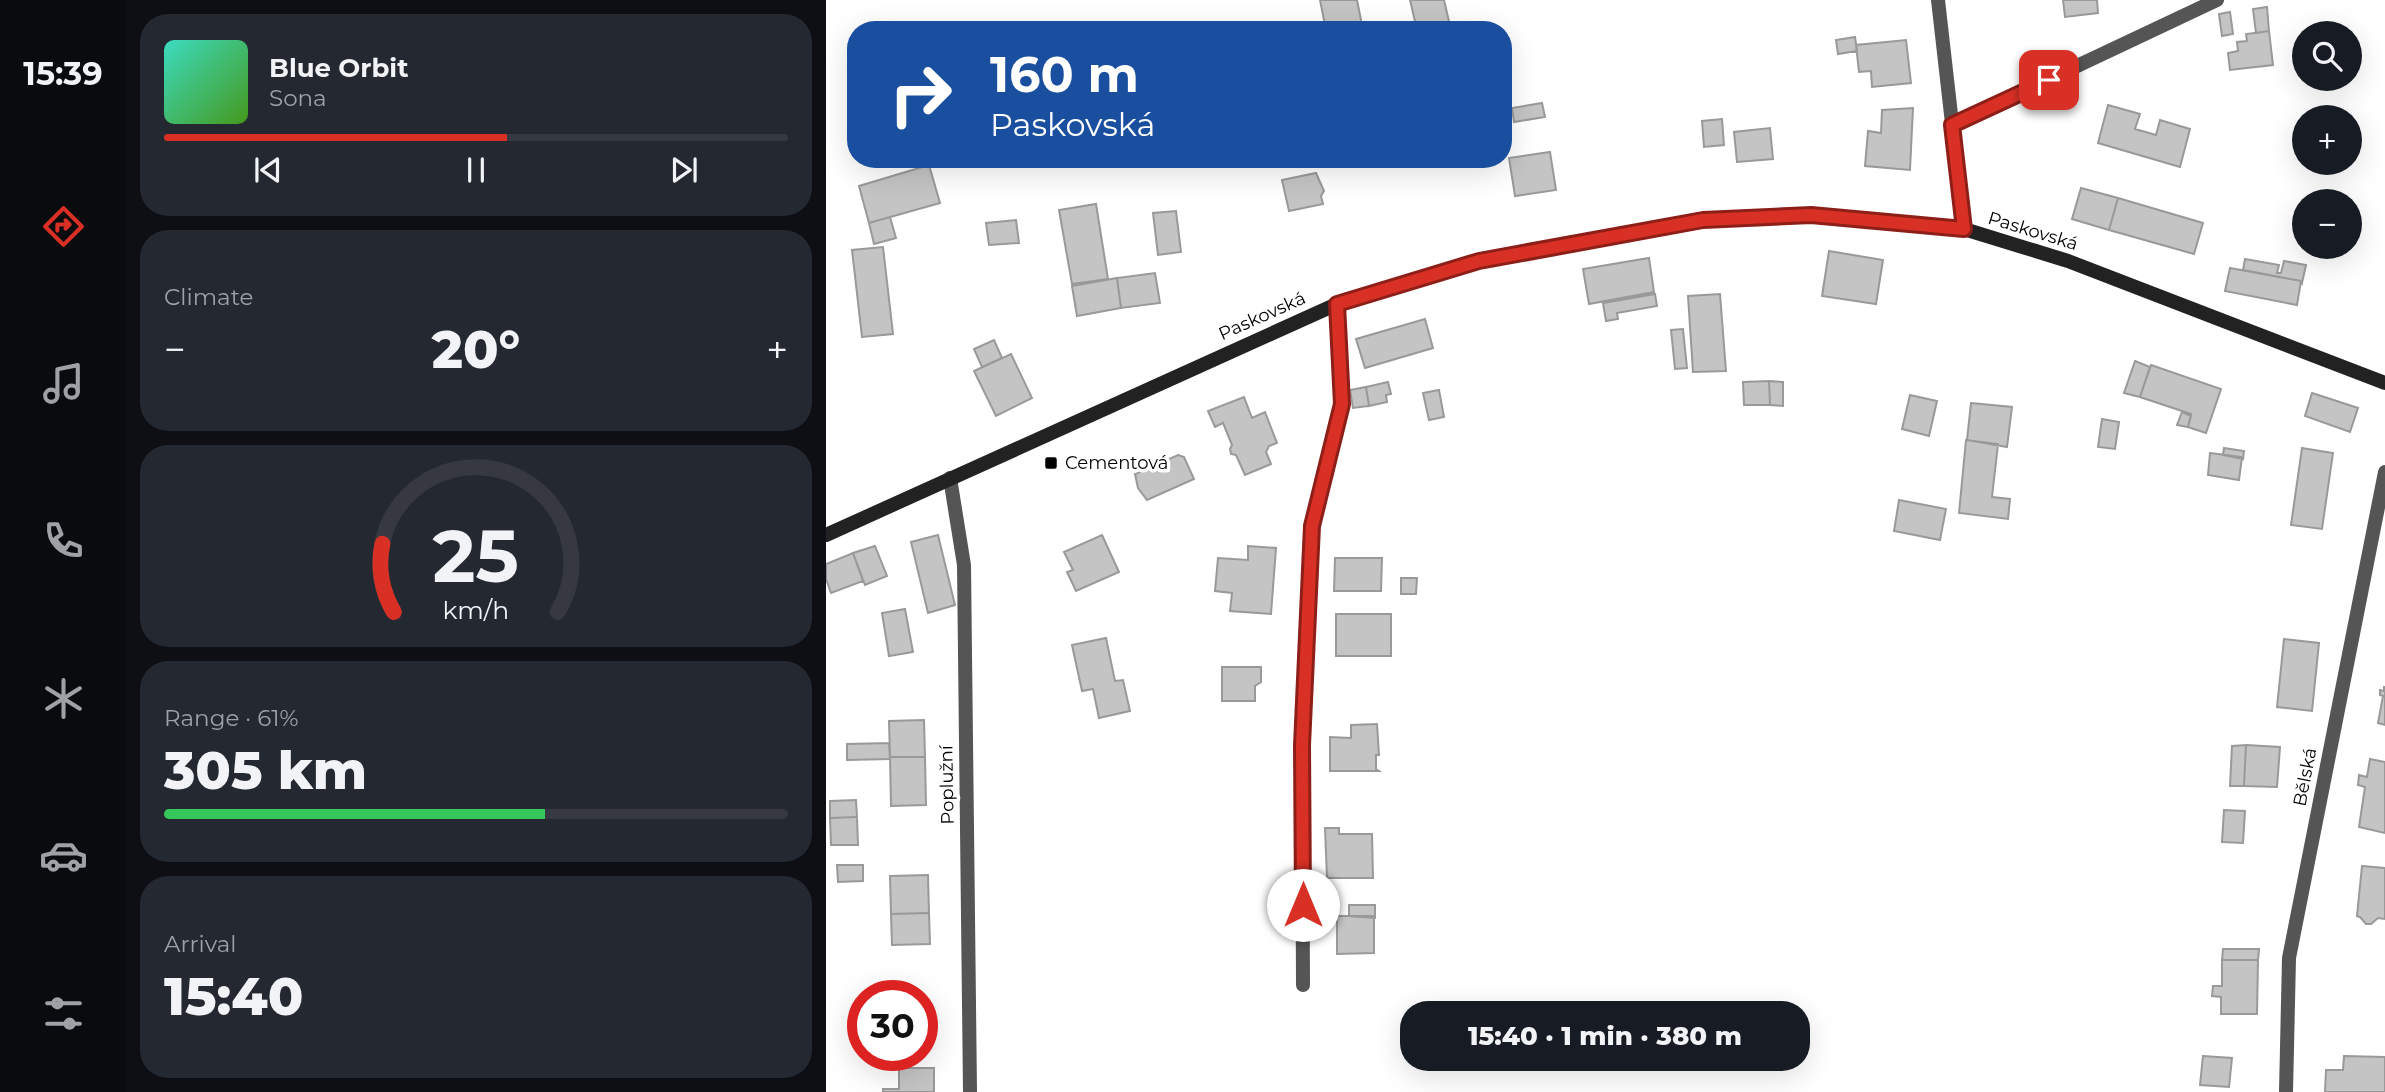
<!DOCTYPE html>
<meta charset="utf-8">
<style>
:root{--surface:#171b24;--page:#242831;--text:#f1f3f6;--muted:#9ea1a6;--line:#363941;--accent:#d93025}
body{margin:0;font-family:Montserrat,sans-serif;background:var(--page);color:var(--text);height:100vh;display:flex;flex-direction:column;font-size:26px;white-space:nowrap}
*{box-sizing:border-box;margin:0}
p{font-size:23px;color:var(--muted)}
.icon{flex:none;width:38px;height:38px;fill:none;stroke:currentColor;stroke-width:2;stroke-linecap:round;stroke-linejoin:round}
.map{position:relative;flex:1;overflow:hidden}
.side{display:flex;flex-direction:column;gap:14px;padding:14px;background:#0d0f14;width:700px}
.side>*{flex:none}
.guide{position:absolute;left:21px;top:21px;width:665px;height:147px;border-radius:28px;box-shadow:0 7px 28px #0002;background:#1a4fa0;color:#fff;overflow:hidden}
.buttons{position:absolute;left:1466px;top:21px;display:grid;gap:14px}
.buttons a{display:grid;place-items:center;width:70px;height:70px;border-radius:50%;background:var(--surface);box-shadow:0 7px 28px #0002;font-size:35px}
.speed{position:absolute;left:21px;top:980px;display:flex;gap:14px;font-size:35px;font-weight:700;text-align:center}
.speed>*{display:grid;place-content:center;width:91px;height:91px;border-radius:50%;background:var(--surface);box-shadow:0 7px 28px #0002;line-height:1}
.speed .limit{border:10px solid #d22;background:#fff;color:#111}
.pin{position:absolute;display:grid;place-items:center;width:60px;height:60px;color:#fff;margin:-30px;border-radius:14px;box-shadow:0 4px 10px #0006}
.me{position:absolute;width:77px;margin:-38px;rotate:0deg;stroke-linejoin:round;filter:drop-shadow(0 0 5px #0008)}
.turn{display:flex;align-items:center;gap:24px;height:147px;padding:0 28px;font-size:32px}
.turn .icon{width:91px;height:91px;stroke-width:2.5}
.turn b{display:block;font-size:49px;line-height:60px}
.big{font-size:52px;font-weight:800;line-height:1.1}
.side .widget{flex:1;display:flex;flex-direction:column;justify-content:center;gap:10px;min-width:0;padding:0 24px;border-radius:28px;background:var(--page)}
.side .dial{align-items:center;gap:0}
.dial svg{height:182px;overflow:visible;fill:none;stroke:var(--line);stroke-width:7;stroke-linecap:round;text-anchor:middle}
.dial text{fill:var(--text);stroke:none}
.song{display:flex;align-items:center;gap:21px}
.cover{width:84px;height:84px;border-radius:10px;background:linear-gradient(135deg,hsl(170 70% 55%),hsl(100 70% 35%))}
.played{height:7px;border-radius:4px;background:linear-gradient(90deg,var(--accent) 55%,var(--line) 55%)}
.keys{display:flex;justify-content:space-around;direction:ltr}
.heat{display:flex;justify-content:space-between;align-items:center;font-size:38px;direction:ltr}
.charge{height:10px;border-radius:5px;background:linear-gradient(90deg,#34c759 61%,var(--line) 0)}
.trip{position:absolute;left:574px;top:1001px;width:410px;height:70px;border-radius:28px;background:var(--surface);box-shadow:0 7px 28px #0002;font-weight:800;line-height:70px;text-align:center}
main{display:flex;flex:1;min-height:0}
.dock{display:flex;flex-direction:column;width:126px;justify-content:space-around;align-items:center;background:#090b0e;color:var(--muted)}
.dock .icon{width:49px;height:49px}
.dock .selected{color:var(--accent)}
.dock b{font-size:32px;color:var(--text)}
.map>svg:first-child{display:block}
.building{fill:#c4c4c4;stroke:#999;stroke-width:2}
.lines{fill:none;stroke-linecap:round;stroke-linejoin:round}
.street{stroke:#555;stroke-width:14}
.secondary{stroke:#222;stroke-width:14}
.route-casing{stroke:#8d1f18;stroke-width:18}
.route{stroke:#d93025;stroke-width:12}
.poi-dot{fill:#000;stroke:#fff;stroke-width:2.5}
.labels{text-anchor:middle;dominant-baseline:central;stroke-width:7;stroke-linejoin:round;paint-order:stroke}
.street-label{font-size:18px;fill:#000;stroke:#fff}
.poi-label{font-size:18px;fill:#000;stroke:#fff;text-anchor:start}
</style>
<main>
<nav class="dock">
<b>15:39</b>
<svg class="icon selected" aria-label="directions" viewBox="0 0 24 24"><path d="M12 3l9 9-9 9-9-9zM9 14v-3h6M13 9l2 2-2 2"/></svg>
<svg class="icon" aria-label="music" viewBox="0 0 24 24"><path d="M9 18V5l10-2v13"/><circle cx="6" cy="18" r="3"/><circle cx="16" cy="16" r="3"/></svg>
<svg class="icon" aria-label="phone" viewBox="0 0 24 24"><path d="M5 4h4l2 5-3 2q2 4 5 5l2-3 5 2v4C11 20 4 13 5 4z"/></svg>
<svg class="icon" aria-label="climate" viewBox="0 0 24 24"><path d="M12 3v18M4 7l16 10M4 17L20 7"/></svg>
<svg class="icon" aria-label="car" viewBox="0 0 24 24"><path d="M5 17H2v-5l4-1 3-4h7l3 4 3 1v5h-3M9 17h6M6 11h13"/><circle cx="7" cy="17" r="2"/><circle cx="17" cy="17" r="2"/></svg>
<svg class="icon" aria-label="filters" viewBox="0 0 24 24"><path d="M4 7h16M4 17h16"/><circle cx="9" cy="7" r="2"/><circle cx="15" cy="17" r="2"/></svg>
</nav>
<section class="side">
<div class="widget">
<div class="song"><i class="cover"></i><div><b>Blue Orbit</b><p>Sona</p></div></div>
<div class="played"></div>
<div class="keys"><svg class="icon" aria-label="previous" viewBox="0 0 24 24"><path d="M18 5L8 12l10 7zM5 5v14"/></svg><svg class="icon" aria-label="pause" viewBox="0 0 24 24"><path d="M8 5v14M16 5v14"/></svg><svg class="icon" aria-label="next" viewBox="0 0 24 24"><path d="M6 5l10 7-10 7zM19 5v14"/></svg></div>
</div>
<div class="widget"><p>Climate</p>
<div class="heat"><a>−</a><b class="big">20°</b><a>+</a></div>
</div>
<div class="widget dial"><svg viewBox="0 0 100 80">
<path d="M14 69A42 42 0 1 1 86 69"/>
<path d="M14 69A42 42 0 0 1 9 39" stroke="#d93025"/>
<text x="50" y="56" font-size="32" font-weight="700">25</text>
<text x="50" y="72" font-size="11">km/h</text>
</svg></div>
<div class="widget"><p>Range · 61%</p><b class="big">305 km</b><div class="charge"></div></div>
<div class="widget"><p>Arrival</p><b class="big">15:40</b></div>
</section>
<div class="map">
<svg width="1559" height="1092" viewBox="0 0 1559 1092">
<rect width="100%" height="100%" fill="#fff"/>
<path class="building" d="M494,0H531L537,30H500Z
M584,0H618L625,30H591Z
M1237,0H1271L1272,13L1239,17Z
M1441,7L1443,31L1430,33L1427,9Z
M1404,12L1407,34L1396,36L1393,14Z
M1443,31L1447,65L1404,70L1402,53L1412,51L1411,42L1421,41L1420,34Z
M1029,37L1031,51L1012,54L1010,40Z
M1080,40L1085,83L1046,87L1045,71L1033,72L1030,45Z
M716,103L719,117L688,122L686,108Z
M1282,105L1314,114L1309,129L1330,135L1334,120L1364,129L1354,167L1272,143Z
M1087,108L1084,170L1039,166L1042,131L1055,133L1056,110Z
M896,119L898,145L878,147L876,121Z
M944,128L947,159L911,162L908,132Z
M724,152L730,190L689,196L683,158Z
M103,165L114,203L43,223L33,186Z
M490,173L498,191L495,196L497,204L463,211L456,180Z
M1255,188L1292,198L1283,230L1246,219Z
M1292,198L1377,223L1368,254L1283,230Z
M270,204L282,279L246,284L233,210Z
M350,211L355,252L332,255L327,213Z
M64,217L70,238L48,244L43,223Z
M190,220L193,243L163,245L160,223Z
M57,247L67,334L36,337L26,250Z
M1003,251L1057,260L1050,304L996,296Z
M823,258L828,292L763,304L757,269Z
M1419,259L1453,265L1451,273H1455L1458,261L1480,265L1476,283L1475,281L1417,270Z
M1404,268L1475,281L1471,305L1399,291Z
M329,273L334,303L295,308L291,278Z
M291,278L295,308L251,316L246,286Z
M829,294L831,306L791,313L792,319L780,321L777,303Z
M894,294L900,371L867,372L862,296Z
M599,319L607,348L539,368L530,339Z
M857,329L861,368L849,369L845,330Z
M168,340L176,358L156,367L148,349Z
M185,354L206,398L170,416L148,371Z
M1309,361L1324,367L1314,397L1298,393Z
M1325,365L1395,389L1380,433L1362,427L1365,414L1314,397Z
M943,381L944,405H918L917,382Z
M943,381L957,382V406L944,405Z
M562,382L565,394L560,395L561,402L543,406L540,387Z
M540,387L543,406L527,408L524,390Z
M613,390L618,417L603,420L597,393Z
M1486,393L1532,408L1524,432L1479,416Z
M1084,395L1111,401L1103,436L1076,429Z
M418,397L426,418L439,412L451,443L443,446L440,452L445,464L419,475L410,455L405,454L404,449L406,445L397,423L389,427L382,411Z
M1145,403L1186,407L1181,447L1141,440Z
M1356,412L1365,416L1362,427L1351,425Z
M1276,419L1293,422L1289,449L1272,447Z
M1140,440L1172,444L1166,497L1184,499L1182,519L1133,513Z
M1398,448L1418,451L1417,459L1397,455Z
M1476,448L1507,453L1496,529L1465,525Z
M1384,453L1416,457L1413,480L1382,475Z
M352,455L358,457L368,479L321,500L312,488L309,474Z
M1073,500L1120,509L1114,540L1068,531Z
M112,535L129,605L102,613L85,542Z
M276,535L293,572L250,591L241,572L247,570L238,552Z
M49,546L61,576L39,585L27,553Z
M422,546L450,548L445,614L404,611L406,593L389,591L392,558L422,560Z
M27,553L37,581L5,593L0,579V564Z
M509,558H556L555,591H508Z
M575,578H591L590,594H575Z
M79,609L87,652L63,656L56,613Z
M510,614H565V656H510Z
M280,638L289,681L297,680L304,711L273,718L267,689L256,691L246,645Z
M1458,639L1493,643L1486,711L1451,707Z
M396,667H435V682L429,686V701H396Z
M1558,687H1559V725L1552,723L1557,696L1554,695V690L1558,691Z
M98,720L99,757H64L63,721Z
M551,724L553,755H550V769L553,771H504V737L525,738V725Z
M63,743L64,759L21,760V744Z
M1420,745L1454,747L1451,787L1418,786Z
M1420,745L1418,786H1404L1406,746Z
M64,757H99L100,805L65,806Z
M1544,759L1559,762V833L1533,827L1539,787L1532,785L1533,775L1541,777Z
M30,800L31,817L4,818V801Z
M1398,810L1419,811L1417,843L1396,842Z
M31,817L32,845H5L4,818Z
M499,828H513V834H546L547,878H501Z
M11,865H37V881L12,882Z
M1536,866L1559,868V919L1552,918L1545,924H1540L1534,917L1531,916Z
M102,875L103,913L65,914L64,876Z
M523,905H549V918L523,916Z
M103,913L104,944L66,945L65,914Z
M511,916H548V953L511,954Z
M1397,949H1433L1432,960H1396Z
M1396,960H1432L1431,1014H1395V997L1386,996L1387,986H1396Z
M1377,1056L1406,1058L1403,1087L1374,1085Z
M1518,1056L1559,1057V1092H1499L1500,1070H1517Z
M73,1068H108V1092H57V1089H73Z"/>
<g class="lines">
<path class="street" d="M1112,0L1138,229
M1126,125L1391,0
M124,478L138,565L144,1092
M477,985L476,745L486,525L516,404L511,304
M1460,1092L1463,958L1559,472"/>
<path class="secondary" d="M0,535L511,304L653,261L877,220L985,215L1138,229L1242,261L1559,383"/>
</g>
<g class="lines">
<defs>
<path id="route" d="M477,905L476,745L486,526L516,404L511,304L653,261L877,220L985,215L1138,229L1126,125L1223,80"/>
</defs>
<use href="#route" class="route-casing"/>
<use href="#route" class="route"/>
</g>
<rect class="poi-dot" x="218" y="456" width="14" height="14" rx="3.5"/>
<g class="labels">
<g class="street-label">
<text transform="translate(1207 231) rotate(17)">Paskovská</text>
<text transform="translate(436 316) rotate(-24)">Paskovská</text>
<text transform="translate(1479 777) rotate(-79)">Bělská</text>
<text transform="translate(121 785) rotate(-91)">Poplužní</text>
</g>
<g class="poi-label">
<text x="239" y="463">Cementová</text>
</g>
</g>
</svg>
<div class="buttons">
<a><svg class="icon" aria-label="search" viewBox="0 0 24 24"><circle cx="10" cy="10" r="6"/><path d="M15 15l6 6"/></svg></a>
<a>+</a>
<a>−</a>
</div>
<div class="speed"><div class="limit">30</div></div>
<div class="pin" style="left:1223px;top:80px;background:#d93025"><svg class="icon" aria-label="arrive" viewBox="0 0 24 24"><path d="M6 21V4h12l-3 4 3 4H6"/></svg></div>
<svg class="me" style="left:477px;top:905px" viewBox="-20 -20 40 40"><circle r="19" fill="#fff"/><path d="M0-13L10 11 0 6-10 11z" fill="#d93025"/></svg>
<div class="trip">15:40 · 1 min · 380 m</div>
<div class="guide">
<div class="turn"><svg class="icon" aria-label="right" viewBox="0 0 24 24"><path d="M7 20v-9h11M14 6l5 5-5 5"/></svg><div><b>160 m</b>Paskovská</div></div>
</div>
</div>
</main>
